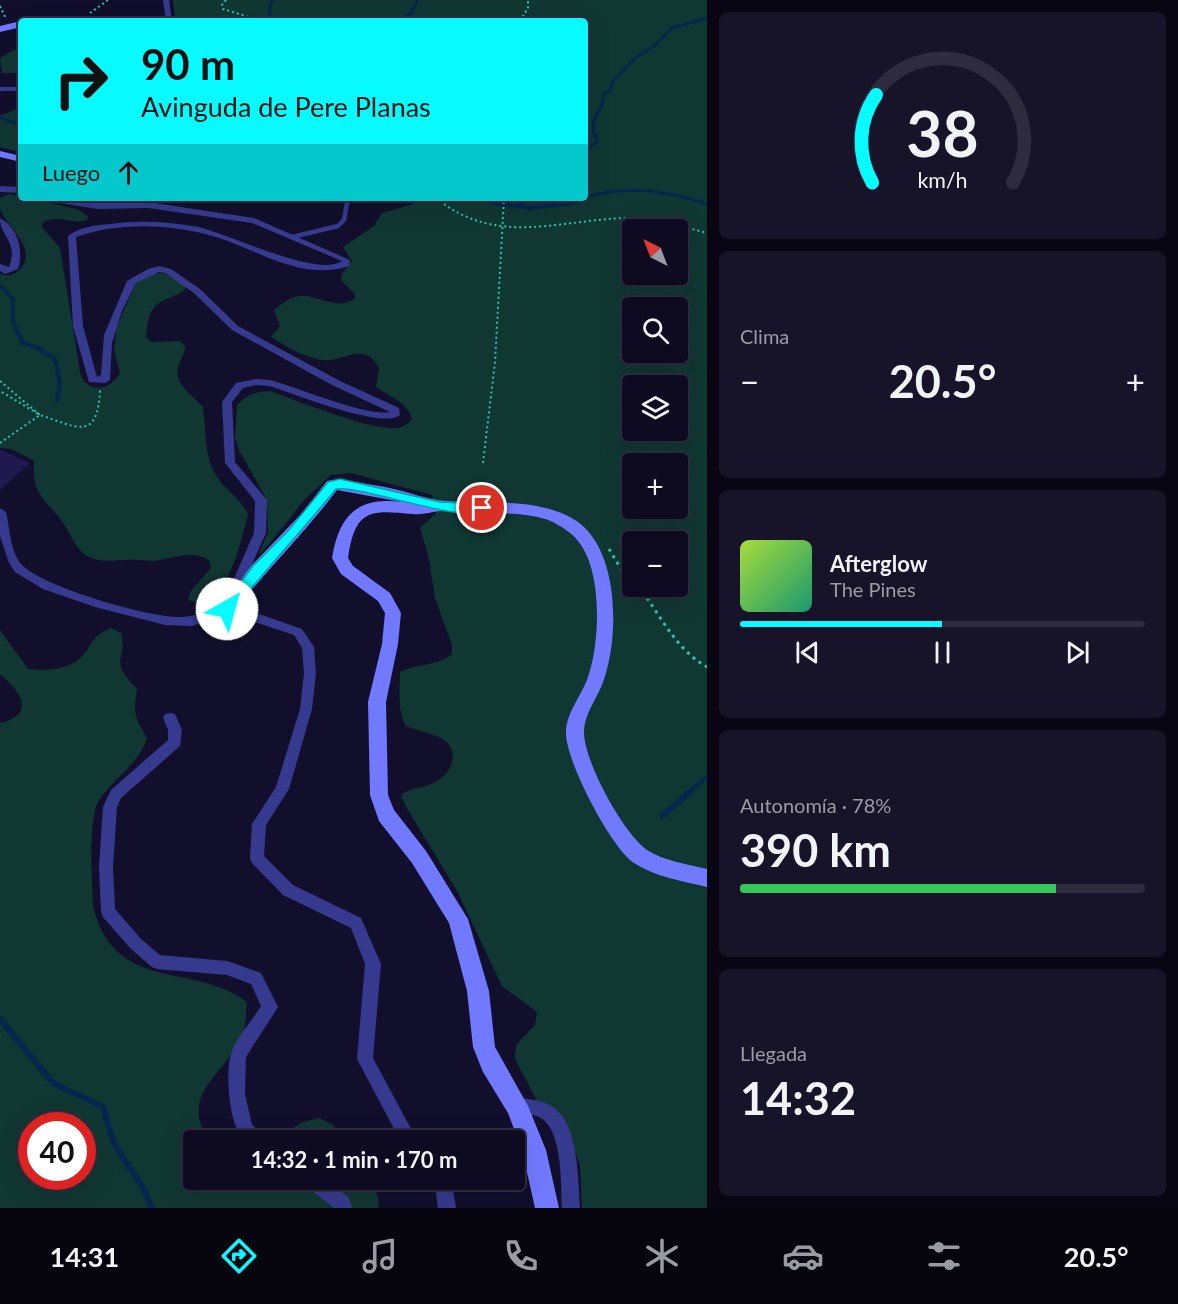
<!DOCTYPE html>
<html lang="es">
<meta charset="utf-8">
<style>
:root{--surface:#0e0b21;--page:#17142a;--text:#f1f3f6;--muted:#9b9ba5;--line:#2e2b3f;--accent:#06faff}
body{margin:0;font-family:Lato,sans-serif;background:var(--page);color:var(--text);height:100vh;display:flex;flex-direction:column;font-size:22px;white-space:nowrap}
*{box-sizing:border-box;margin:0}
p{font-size:20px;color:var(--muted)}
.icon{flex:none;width:33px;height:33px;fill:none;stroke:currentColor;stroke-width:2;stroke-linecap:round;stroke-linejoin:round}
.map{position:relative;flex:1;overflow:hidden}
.panel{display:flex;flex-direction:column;gap:12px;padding:12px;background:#080612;width:471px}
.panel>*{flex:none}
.banner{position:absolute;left:18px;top:18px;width:570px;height:183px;border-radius:6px;box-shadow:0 6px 24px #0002,0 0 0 2px var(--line);background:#06faff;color:#111;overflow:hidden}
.needle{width:39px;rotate:318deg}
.controls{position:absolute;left:622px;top:219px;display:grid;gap:12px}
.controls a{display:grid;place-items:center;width:66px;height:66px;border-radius:6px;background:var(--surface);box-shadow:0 6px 24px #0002,0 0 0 2px var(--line);font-size:30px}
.speed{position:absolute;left:18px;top:1112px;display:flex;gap:12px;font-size:30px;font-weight:700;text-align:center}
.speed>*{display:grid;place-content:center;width:78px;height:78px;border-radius:50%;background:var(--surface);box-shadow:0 6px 24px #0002,0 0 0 2px var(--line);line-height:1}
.speed .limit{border:9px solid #d22;background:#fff;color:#111}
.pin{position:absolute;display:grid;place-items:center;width:51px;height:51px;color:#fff;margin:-26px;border:3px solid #fff;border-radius:50%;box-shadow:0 2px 6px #0007}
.me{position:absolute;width:66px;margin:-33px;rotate:38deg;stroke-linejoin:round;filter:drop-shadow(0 0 4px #0008)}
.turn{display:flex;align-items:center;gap:21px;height:126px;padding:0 24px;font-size:27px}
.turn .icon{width:78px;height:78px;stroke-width:2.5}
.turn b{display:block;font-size:42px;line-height:51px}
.then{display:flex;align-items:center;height:57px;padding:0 24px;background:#0003;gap:12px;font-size:22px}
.big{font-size:45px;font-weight:700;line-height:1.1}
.panel .widget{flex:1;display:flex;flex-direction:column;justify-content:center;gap:9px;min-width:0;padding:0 21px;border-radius:9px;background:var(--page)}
.panel .dial{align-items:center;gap:0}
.dial svg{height:156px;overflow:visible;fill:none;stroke:var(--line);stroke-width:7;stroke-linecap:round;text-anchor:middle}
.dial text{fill:var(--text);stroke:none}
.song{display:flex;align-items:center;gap:18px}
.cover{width:72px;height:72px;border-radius:9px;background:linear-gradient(135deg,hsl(80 70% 55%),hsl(160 70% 35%))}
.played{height:6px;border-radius:3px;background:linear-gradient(90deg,var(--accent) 50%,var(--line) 50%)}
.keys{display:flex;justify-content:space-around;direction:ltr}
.heat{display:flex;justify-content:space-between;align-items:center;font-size:33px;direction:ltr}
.charge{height:9px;border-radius:4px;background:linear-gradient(90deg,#34c759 78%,var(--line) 0)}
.trip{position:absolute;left:183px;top:1130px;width:342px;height:60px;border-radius:6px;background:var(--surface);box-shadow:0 6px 24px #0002,0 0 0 2px var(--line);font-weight:700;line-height:60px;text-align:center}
.tabs{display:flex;height:96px;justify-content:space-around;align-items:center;background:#06040d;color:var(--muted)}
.tabs .icon{width:42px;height:42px}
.tabs .current{color:var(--accent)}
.tabs b{font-size:27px;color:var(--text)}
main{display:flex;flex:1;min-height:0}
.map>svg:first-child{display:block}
.green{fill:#113733;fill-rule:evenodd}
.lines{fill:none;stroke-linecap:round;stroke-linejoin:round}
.stream-far3{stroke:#06264e;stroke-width:3}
.stream-far2{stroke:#06264e;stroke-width:4}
.stream-far1{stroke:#06264e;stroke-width:4.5}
.stream{stroke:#06264e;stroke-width:6}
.building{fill:#20194f}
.path-far1{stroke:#26c7b1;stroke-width:2;stroke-dasharray:2 3;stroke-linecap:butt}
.path{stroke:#26c7b1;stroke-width:3;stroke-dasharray:3 4.5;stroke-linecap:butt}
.lane-far1{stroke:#363a8f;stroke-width:4}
.lane{stroke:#363a8f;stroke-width:4.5}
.street{fill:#363a8f;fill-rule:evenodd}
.secondary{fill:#7179ff;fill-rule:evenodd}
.route{fill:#06faff;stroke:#04a2a6;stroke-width:1.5}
</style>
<main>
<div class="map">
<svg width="707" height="1208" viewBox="0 0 707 1208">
<rect width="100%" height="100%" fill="#120f2c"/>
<path class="green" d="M173,0H707V1208H582L580,1166L565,1124L537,1101L515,1059L516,1045L535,1025L537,1012L502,986L457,891L405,805L401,795C412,786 424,789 435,782C443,778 451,770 452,761C458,735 424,734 406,726C397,710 400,690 400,672C417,663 436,667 452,654V645L435,598L429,559L420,528L436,513L432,495L351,473L331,475L305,499L271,542L258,556L268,532L267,500L240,452L235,439L237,405C248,394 255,392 270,391C298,401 369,430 396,428C403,428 407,424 412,420C409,403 389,396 376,387L379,369C366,339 342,363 322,360C305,358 285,346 271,337L280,326L274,310C281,304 290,297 299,296C317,294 338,312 355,298L354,293L341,280L342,274L352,261L343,247L374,226L382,213L433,198H585V21H178L175,17ZM633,230H678V274H633ZM633,308H678V352H633ZM633,386H678V430H633ZM633,464H678V508H633ZM633,542H678V586H633Z
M21,46V73H2L0,58Z
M17,109L21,111V152L0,147V116Z
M10,194L77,209L88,216L87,220C72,225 59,214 43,222L42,227L60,248L80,372C86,395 110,391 120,373L114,350L117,326L137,281L153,274L162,273L183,283L186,288C181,294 176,295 169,298C149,305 148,318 146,337L151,342L180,341L185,346C185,353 182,357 179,364C172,384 192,394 203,407C206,431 204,462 220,481C230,493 241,500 248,514C239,547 233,589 198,603L188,600L191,591L211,568L209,560C192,550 178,557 160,560C153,562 145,560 138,560C119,558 101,566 84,554C72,544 70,531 61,520C42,496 32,494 34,461L11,449L0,448V274C6,276 13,276 18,271C42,251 5,226 0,208C0,204 0,201 0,198Z
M111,628L121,633C128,663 107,657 137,689C133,714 135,717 147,738C139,764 114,778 99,800C88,817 92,883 93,906C115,995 193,961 247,1002C246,1013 246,1029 241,1039C222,1077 180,1093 208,1140H194V1179H372L379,1202L378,1208H0V723C37,715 20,690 0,674V630L28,669C43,671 65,670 78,660C93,648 88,637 111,628ZM32,1125H82V1176H32Z
M319,1118L333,1125L345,1140H271L303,1122Z"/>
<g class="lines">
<path class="stream-far3" d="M269,21L270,5L273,0
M399,21L410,14L418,0
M0,118L21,125
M585,151L598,141C584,118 605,114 603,94L610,91L612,82L636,57L653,47L672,28L707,18
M476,198L500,205
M585,198C624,184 668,191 707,204
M518,205L533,198
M567,205L585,198"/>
<path class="stream-far2" d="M494,203L531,208L573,203
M516,206L521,203
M0,285L13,299V323L23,343L38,348L55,359L60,382L57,401"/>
<path class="stream-far1" d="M689,792L707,777"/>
<path class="stream" d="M662,816L691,791
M0,1019L53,1083L103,1107L114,1144L142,1186L152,1208"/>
</g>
<path class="building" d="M0,449L30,463L0,490Z"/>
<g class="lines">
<path class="path-far1" d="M226,0L222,5L223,9L252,18L253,21
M0,6L6,19
M90,13L108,0
M520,21L528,8V0
M436,198C496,247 558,220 626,218C654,217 680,226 707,233
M0,381L40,415L0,391
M0,443L40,415C75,426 98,444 100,389
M483,463L495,362L504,198"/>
<path class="path" d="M609,549L624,574L633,582
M638,586C661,615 674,648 707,667"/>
<path class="lane-far1" d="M75,21L83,18L86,21
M347,205L348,199"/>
<path class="lane" d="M292,237L338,226L344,220L347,203"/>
<path class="street" d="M163,0H169L172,21H166Z
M0,87H21V91H0Z
M0,186L21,187V193L0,192Z
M44,198H64L97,203L148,202L254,218L350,260L349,266C305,281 262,253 222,239C177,224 121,221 76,237L83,326L97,377L101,375L104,335L127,281L148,269L159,266L171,269L200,289L238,326L340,381L399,408L400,415C383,430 293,393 269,386L256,385L243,388L232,402L235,462L267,500L266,533L235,602H227L225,599L254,533L255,501L225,463L222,402L236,383L256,379L270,380C297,387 367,417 390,412L332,385L232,330L194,293L165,273L159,272L136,283L122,311L112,343L110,380L105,383L89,382L73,326L68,236C79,227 97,225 111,224C140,220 170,222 198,227C230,234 317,278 342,261L252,223L148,208L97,209L48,201Z
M0,218C18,227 24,251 18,269L5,274L0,271V264L9,267C19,242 0,237 0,218Z
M0,508L6,512C10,528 10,552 22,565C43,587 152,619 183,617C200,616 212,608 227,603L302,629L314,647L316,673L312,709L289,789L266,825L264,856L293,885L361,918L381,964L373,1058L417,1140H400L357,1059L365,964L351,928L283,895L252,863L250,858L252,824L276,787L300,709L304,673L302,648L294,635L228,613L192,626L165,625L95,607L43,589L15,572L9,563L0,536Z
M170,713L175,714L182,730L180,746L121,798L117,807L113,867L115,909L141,939L160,955L227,961L261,973L278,1007L246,1057L245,1094L252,1125L262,1134L264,1140H244C229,1125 225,1074 231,1054C234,1041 254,1018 261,1006L251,984L227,975L157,969L152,967L131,949L103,917L101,912L99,867L103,807L111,790L168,740V730L163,718L165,714Z
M517,1098C529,1099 543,1100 553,1107C579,1125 578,1180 580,1208H562C561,1186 563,1128 539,1117C531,1113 520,1116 511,1112L509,1106L511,1100Z
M302,1179H325L349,1198L352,1208H334L305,1185Z
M427,1179H446L453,1190L456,1208H438L436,1193Z"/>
<path class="secondary" d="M51,18H63L68,21H46Z
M21,21V27L0,32V26Z
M0,151L21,156V162L0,157Z
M340,479C359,483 379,485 398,490C411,493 424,498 437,500C483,506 534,495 575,520C619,548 619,633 605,676C600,695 585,711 584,731C583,760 623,833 647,850C664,861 687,864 707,869V887C683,881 655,877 634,863C611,848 565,760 566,732C566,713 582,695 588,677C600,643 603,571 578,541C572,533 562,527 553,522C527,511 495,514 468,513C459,513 449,511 440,511C431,512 423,515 413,514C371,510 355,508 348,558L353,566L390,593L401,613L398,644L386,702L388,795L394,810L426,851L468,919L489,991L495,1047L528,1106L546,1150L559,1208H535L522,1150L508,1113L483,1072L473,1047L467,991L449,923L412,863L379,821L370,795L368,702L382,644L385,613L378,601L341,574L332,558C339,515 358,496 402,502L337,490C305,533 266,570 233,613L227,614L221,613L219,608L252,565L306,509L327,481Z"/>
</g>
<path class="route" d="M340,479L440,502L482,504L488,508C472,528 364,485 336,489C302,531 265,570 232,612H223L221,609L223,605L253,566L288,531L328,482Z"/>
</svg>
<div class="controls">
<a><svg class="needle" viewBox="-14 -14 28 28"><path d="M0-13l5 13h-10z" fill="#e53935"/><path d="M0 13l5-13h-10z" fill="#9b9ba5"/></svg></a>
<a><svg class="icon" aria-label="search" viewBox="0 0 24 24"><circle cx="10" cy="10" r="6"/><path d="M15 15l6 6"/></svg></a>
<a><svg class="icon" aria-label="layers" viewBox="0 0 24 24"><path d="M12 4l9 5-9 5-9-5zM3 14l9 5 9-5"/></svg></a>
<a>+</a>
<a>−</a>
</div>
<div class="speed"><div class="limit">40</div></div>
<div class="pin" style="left:482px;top:508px;background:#d93025"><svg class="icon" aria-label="arrive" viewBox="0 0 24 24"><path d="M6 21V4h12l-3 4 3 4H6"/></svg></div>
<svg class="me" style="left:227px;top:609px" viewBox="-20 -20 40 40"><circle r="19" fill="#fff"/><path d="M0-13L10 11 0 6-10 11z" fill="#06faff"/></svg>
<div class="trip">14:32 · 1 min · 170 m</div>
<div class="banner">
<div class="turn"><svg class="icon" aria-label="right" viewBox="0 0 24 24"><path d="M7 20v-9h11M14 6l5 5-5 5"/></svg><div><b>90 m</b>Avinguda de Pere Planas</div></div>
<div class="then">Luego<svg class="icon" aria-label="ahead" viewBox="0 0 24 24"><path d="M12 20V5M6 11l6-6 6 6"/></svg></div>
</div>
</div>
<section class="panel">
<div class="widget dial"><svg viewBox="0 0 100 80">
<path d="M14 69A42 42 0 1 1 86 69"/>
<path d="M14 69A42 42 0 0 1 16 24" stroke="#06faff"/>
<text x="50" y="56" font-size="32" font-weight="700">38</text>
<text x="50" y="72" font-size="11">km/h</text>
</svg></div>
<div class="widget"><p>Clima</p>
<div class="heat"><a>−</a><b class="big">20.5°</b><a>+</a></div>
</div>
<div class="widget">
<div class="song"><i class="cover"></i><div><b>Afterglow</b><p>The Pines</p></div></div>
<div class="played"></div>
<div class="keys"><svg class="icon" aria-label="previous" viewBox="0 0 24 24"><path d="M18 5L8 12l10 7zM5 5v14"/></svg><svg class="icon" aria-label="pause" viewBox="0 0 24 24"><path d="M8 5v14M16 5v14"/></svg><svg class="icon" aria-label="next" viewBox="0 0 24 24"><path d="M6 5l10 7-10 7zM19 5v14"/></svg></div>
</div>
<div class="widget"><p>Autonomía · 78%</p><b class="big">390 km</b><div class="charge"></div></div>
<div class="widget"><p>Llegada</p><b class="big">14:32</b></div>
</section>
</main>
<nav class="tabs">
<b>14:31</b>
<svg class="icon current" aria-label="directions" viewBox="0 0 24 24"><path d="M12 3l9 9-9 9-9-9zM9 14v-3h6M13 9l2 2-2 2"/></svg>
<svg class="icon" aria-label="music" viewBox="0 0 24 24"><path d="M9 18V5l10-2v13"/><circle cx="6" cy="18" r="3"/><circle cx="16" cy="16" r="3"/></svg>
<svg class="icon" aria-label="phone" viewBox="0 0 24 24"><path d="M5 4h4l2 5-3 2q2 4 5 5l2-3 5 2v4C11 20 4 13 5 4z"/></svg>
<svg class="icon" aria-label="climate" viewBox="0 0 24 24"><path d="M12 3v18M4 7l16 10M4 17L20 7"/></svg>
<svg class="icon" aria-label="car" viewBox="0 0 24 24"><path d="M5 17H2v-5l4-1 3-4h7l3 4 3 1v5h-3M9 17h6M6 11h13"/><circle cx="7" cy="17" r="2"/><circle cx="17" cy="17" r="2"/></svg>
<svg class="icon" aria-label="filters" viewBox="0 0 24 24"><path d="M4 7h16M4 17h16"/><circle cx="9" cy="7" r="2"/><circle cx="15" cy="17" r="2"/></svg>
<b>20.5°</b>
</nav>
